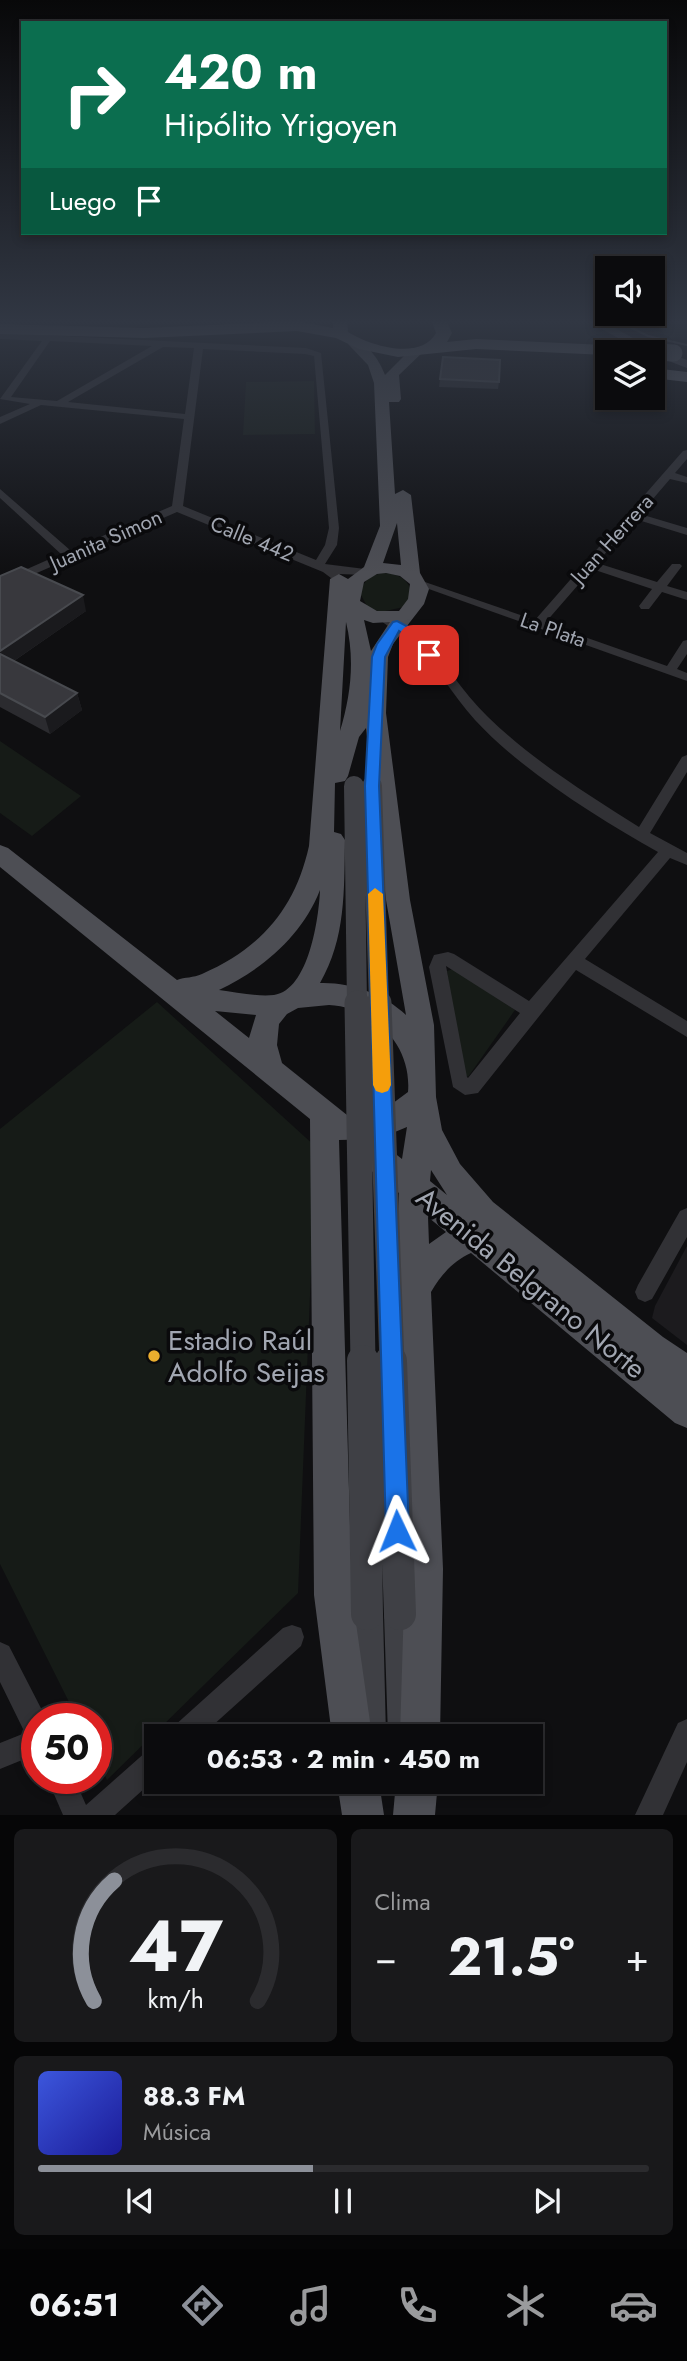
<!DOCTYPE html>
<html lang="es">
<meta charset="utf-8">
<style>
:root{--surface:#0b0b0d;--page:#19191b;--text:#f1f3f6;--muted:#9a9b9d;--line:#2b2b2e;--accent:#8c9099}
body{margin:0;font-family:Jost,sans-serif;background:var(--page);color:var(--text);height:100vh;display:flex;flex-direction:column;font-size:26px;white-space:nowrap}
*{box-sizing:border-box;margin:0}
p{font-size:23px;color:var(--muted)}
.icon{flex:none;width:38px;height:38px;fill:none;stroke:currentColor;stroke-width:2;stroke-linecap:round;stroke-linejoin:round}
.map{position:relative;height:1815px;overflow:hidden}
.details{display:flex;flex-direction:column;gap:14px;padding:14px;background:#060607;flex:1}
.details>*{flex:none}
.guide{position:absolute;left:21px;top:21px;width:646px;height:214px;border-radius:0px;box-shadow:0 4px 10px #0003,0 0 0 2px var(--line);background:#0b6e4f;color:#fff;overflow:hidden}
.buttons{position:absolute;left:595px;top:256px;display:grid;gap:14px}
.buttons a{display:grid;place-items:center;width:70px;height:70px;border-radius:0px;background:var(--surface);box-shadow:0 4px 10px #0003,0 0 0 2px var(--line);font-size:35px}
.speed{position:absolute;left:21px;top:1703px;display:flex;gap:14px;font-size:35px;font-weight:700;text-align:center}
.speed>*{display:grid;place-content:center;width:91px;height:91px;border-radius:50%;background:var(--surface);box-shadow:0 4px 10px #0003,0 0 0 2px var(--line);line-height:1}
.speed .limit{border:10px solid #d22;background:#fff;color:#111}
.pin{position:absolute;display:grid;place-items:center;width:60px;height:60px;color:#fff;margin:-30px;border-radius:14px;box-shadow:0 4px 10px #0006}
.me{position:absolute;width:77px;margin:-38px;rotate:358deg;stroke-linejoin:round;filter:drop-shadow(0 0 5px #0008)}
.turn{display:flex;align-items:center;gap:24px;height:147px;padding:0 28px;font-size:32px}
.turn .icon{width:91px;height:91px;stroke-width:2.5}
.turn b{display:block;font-size:49px;line-height:60px}
.then{display:flex;align-items:center;height:66px;padding:0 28px;background:#0003;gap:14px;font-size:26px}
.big{font-size:52px;font-weight:700;line-height:1.1}
.details .widget{flex:1;display:flex;flex-direction:column;justify-content:center;gap:10px;min-width:0;padding:0 24px;border-radius:10px;background:var(--page)}
.details .dial{align-items:center;gap:0}
.dial svg{height:182px;overflow:visible;fill:none;stroke:var(--line);stroke-width:7;stroke-linecap:round;text-anchor:middle}
.dial text{fill:var(--text);stroke:none}
.song{display:flex;align-items:center;gap:21px}
.cover{width:84px;height:84px;border-radius:10px;background:linear-gradient(135deg,hsl(230 70% 55%),hsl(240 70% 35%))}
.played{height:7px;border-radius:4px;background:linear-gradient(90deg,var(--accent) 45%,var(--line) 45%)}
.keys{display:flex;justify-content:space-around;direction:ltr}
.heat{display:flex;justify-content:space-between;align-items:center;font-size:38px;direction:ltr}
.details .tiles{flex:1;display:grid;gap:14px;grid-template-columns:1fr 1fr}
.widget:last-child{grid-column:span 2}
.trip{position:absolute;left:144px;top:1724px;width:399px;height:70px;border-radius:0px;background:var(--surface);box-shadow:0 4px 10px #0003,0 0 0 2px var(--line);font-weight:700;line-height:70px;text-align:center}
.menu{display:flex;height:112px;justify-content:space-around;align-items:center;background:#040405;color:var(--muted)}
.menu .icon{width:49px;height:49px}
.menu .selected{color:var(--accent)}
.menu b{font-size:32px;color:var(--text)}
.map>svg:first-child{display:block}
.built{fill:#1c1b1e}
.green{fill:#161b17}
.lines{fill:none;stroke-linecap:round;stroke-linejoin:round}
.street{fill:#313135;fill-rule:evenodd}
.secondary{fill:#3f4045;fill-rule:evenodd}
.primary{fill:#4d4e54;fill-rule:evenodd}
.highway{fill:#5d5f66;fill-rule:evenodd}
.tram{stroke:#44454a;stroke-width:2}
.secondary-bridge-far2{stroke:#3f4045;stroke-width:20}
.secondary-bridge-far1{stroke:#3f4045;stroke-width:25}
.secondary-bridge{stroke:#3f4045;stroke-width:32}
.highway-bridge{stroke:#5d5f66;stroke-width:17}
.wall{fill:#2b2b2f}
.shaded-wall{fill:#1a1a1d}
.building{fill:#38383d;stroke:#484a4f;stroke-width:2}
.route{fill:#1a73e8;stroke:#114b97;stroke-width:2}
.slow{fill:#f59e0b}
.poi-dot{fill:#eaae2e;stroke:#0a0a0c;stroke-width:2.5}
.labels{text-anchor:middle;dominant-baseline:central;stroke-width:7;stroke-linejoin:round;paint-order:stroke}
.far-street-label{font-size:21px;fill:#a1a6b1;stroke:#0a0a0c}
.near-street-label{font-size:28px;fill:#a1a6b1;stroke:#0a0a0c}
.near-poi-label{font-size:28px;fill:#a1a6b1;stroke:#0a0a0c;text-anchor:start}
</style>
<div class="map">
<svg width="687" height="1815" viewBox="0 0 687 1815">
<rect width="100%" height="100%" fill="#0f0f11"/>
<path class="built" d="M687,1246V1345L652,1318L655,1306Z"/>
<path class="green" d="M655,319H687V339L666,338Z
M314,381L315,434L243,435L246,382Z
M385,573C399,574 410,580 412,595L404,607L381,612L368,608L360,593C364,580 371,574 385,573Z
M0,741L81,796L32,836L0,813Z
M453,969L515,1010L468,1077L462,1072L447,971Z
M157,1002L316,1147L298,1593L107,1780L96,1758V1718H77L0,1564V1129Z"/>
<g class="lines">
<path class="street" d="M0,333L306,348L321,353L339,528L337,545L325,564L365,569L371,572L365,575L339,574V578H331L323,572L177,512L0,589V581L61,554L0,498V489L70,550L172,506L184,419L41,405L0,424V417L30,404L0,399L42,341L0,339ZM50,341L152,346L57,401L11,397ZM163,347L194,348L185,414L68,402ZM203,349L305,354L314,356L329,528L325,545L316,560L183,506Z
M687,450V459L675,473L687,477V483L670,479L640,514L687,528V535L635,519L597,563L657,582L672,564H680L682,566L667,586L687,592V600L662,592L649,609H641L639,606L652,589L592,569L545,623L667,666L683,641L687,640V654L677,669L687,673V681L412,583L418,579L422,581L535,620L683,451Z
M386,616L405,625L419,635C444,660 462,692 488,717C532,760 587,794 639,827L682,757L687,755V772L650,833L687,853V865L670,858L585,959L687,1021V1037L576,970L478,1093L465,1095L453,1087L429,967L434,955L448,952L454,954L529,1001L658,852C599,819 521,770 475,720C452,695 436,664 411,641C401,633 389,628 380,620ZM446,966L520,1013L468,1078L467,1077Z
M687,1208V1237L652,1299L645,1302L638,1299L635,1292L638,1285L680,1211Z
M292,1625L301,1628L304,1637L301,1646L201,1736H169L173,1727L283,1628Z
M0,1642L9,1646L46,1718H37V1754L0,1769V1743L25,1733L0,1682Z
M687,1719V1762L663,1815H635L678,1723Z
M156,1747V1778L115,1815H63L47,1778H74L86,1805L147,1751Z"/>
<path class="secondary" d="M584,319H598L644,344L687,360V368L653,355V352L636,348Z
M367,1598L379,1602L383,1614L386,1736H352L351,1614L355,1602Z
M400,1598L412,1602L416,1614L422,1736H388L384,1614L388,1602Z"/>
<path class="primary" d="M355,340C369,345 380,361 385,375L412,348H422L424,351L399,375L401,399L399,402H389L395,494L403,490L411,495L420,573L429,589L424,604L393,644L388,657L386,713L410,900L434,1025L436,1097L442,1130L460,1164L493,1202L663,1337L687,1353V1428L675,1423L471,1253C453,1261 441,1275 431,1292L443,1569L440,1736H400L405,1569L397,1246L399,1193L363,1164L358,1154L363,1144L373,1140L383,1144L402,1159L407,1127L378,1139L339,1140L352,1595L372,1736H332L314,1595L310,1119L0,867V845L8,848L177,980C185,977 193,978 202,974C261,948 295,909 309,846L330,579L339,574L348,579L364,567L380,526L374,383L368,365L348,344ZM397,523L401,565L383,563ZM386,573L400,576L410,584L408,599L399,611H377L360,601L364,582L377,574ZM364,620L373,623L390,622L371,651ZM346,622C355,659 351,695 340,731ZM366,728L386,900L406,1015C384,994 351,982 320,983C346,938 344,891 345,840L341,834L334,832L335,783L345,781L348,776L359,737ZM320,890C319,917 309,990 274,995C257,997 236,992 219,990C263,969 302,936 320,890ZM329,1005C375,1007 412,1046 408,1092L381,1112L347,1115L282,1063L277,1045L279,1024L287,1014L298,1008ZM215,1011L256,1015L249,1038ZM431,1170L447,1195L430,1181ZM428,1217L446,1232L429,1244Z
M337,1782H379L384,1815H342Z
M396,1782H438L435,1815H393Z"/>
<path class="highway" d="M333,319H347L348,332C370,346 421,361 436,333L431,319H446L452,333L447,342L476,339L647,347L655,352L653,355V352H607V355L476,349L398,357L359,349L336,338L297,331L144,338L0,334V324L144,328L297,321L333,328Z
M653,368L687,372V382L653,378Z"/>
<path class="tram" d="M614,319L648,336L687,345"/>
<path class="secondary-bridge-far2" d="M354,786L357,1004
M372,786L379,1004"/>
<path class="secondary-bridge-far1" d="M357,1003L363,1363
M379,1003L392,1363"/>
<path class="secondary-bridge" d="M363,1361L367,1614
M391,1361L400,1614"/>
<path class="highway-bridge" d="M653,352L674,353"/>
</g>
<path class="wall" d="M440,379L499,382L498,389L439,387Z
M0,576L86,611L14,661L77,693L82,710L50,734L0,707Z"/>
<path class="shaded-wall" d="M83,595L86,611L2,669L0,661V651Z
M77,693L82,710L50,734L45,717Z"/>
<path class="building" d="M443,357L500,360L499,382L440,379Z
M21,567L83,595L0,651V576Z
M0,654L77,693L45,717L0,693Z"/>
<linearGradient id="sky" x2="0" y2="1"><stop stop-color="#080809"/><stop offset="0.56" stop-color="#313743"/><stop offset="1" stop-color="#313743" stop-opacity="0"/></linearGradient>
<rect width="687" height="574" fill="url(#sky)"/>
<path class="route" d="M397,621L418,632L435,655L433,657H424L409,638L399,631L385,657L379,786L409,1531L406,1540L397,1543L389,1540L386,1531L365,786L372,657L377,644L393,622Z"/>
<path class="slow" d="M375,888L383,894L391,1085L388,1091L382,1093L376,1091L373,1085L368,894Z"/>
<circle class="poi-dot" cx="154" cy="1356" r="7"/>
<g class="labels">
<g class="far-street-label">
<text transform="translate(252 539) rotate(22)">Calle 442</text>
<text transform="translate(612 539) rotate(-48)">Juan Herrera</text>
<text transform="translate(106 540) rotate(-24)">Juanita Simon</text>
<text transform="translate(553 630) rotate(19)">La Plata</text>
</g>
<g class="near-street-label">
<text transform="translate(531 1283) rotate(39)">Avenida Belgrano Norte</text>
</g>
<g class="near-poi-label">
<text x="168" y="1340">Estadio Raúl<tspan x="168" dy="32">Adolfo Seijas</tspan></text>
</g>
</g>
</svg>
<div class="buttons">
<a><svg class="icon" aria-label="sound" viewBox="0 0 24 24"><path d="M4 9h4l5-4v14l-5-4H4zM17 9q2 3 0 6"/></svg></a>
<a><svg class="icon" aria-label="layers" viewBox="0 0 24 24"><path d="M12 4l9 5-9 5-9-5zM3 14l9 5 9-5"/></svg></a>
</div>
<div class="speed"><div class="limit">50</div></div>
<div class="pin" style="left:429px;top:655px;background:#d93025"><svg class="icon" aria-label="arrive" viewBox="0 0 24 24"><path d="M6 21V4h12l-3 4 3 4H6"/></svg></div>
<svg class="me" style="left:397px;top:1531px" viewBox="-20 -20 40 40"><path d="M0-17L14 15 0 8-14 15z" fill="#1a73e8" stroke="#fff" stroke-width="4"/></svg>
<div class="trip">06:53 · 2 min · 450 m</div>
<div class="guide">
<div class="turn"><svg class="icon" aria-label="right" viewBox="0 0 24 24"><path d="M7 20v-9h11M14 6l5 5-5 5"/></svg><div><b>420 m</b>Hipólito Yrigoyen</div></div>
<div class="then">Luego<svg class="icon" aria-label="arrive" viewBox="0 0 24 24"><path d="M6 21V4h12l-3 4 3 4H6"/></svg></div>
</div>
</div>
<section class="details">
<div class="tiles">
<div class="widget dial"><svg viewBox="0 0 100 80">
<path d="M14 69A42 42 0 1 1 86 69"/>
<path d="M14 69A42 42 0 0 1 23 16" stroke="#8c9099"/>
<text x="50" y="56" font-size="32" font-weight="700">47</text>
<text x="50" y="72" font-size="11">km/h</text>
</svg></div>
<div class="widget"><p>Clima</p>
<div class="heat"><a>−</a><b class="big">21.5°</b><a>+</a></div>
</div>
<div class="widget">
<div class="song"><i class="cover"></i><div><b>88.3 FM</b><p>Música</p></div></div>
<div class="played"></div>
<div class="keys"><svg class="icon" aria-label="previous" viewBox="0 0 24 24"><path d="M18 5L8 12l10 7zM5 5v14"/></svg><svg class="icon" aria-label="pause" viewBox="0 0 24 24"><path d="M8 5v14M16 5v14"/></svg><svg class="icon" aria-label="next" viewBox="0 0 24 24"><path d="M6 5l10 7-10 7zM19 5v14"/></svg></div>
</div>
</div>
</section>
<nav class="menu">
<b>06:51</b>
<svg class="icon selected" aria-label="directions" viewBox="0 0 24 24"><path d="M12 3l9 9-9 9-9-9zM9 14v-3h6M13 9l2 2-2 2"/></svg>
<svg class="icon" aria-label="music" viewBox="0 0 24 24"><path d="M9 18V5l10-2v13"/><circle cx="6" cy="18" r="3"/><circle cx="16" cy="16" r="3"/></svg>
<svg class="icon" aria-label="phone" viewBox="0 0 24 24"><path d="M5 4h4l2 5-3 2q2 4 5 5l2-3 5 2v4C11 20 4 13 5 4z"/></svg>
<svg class="icon" aria-label="climate" viewBox="0 0 24 24"><path d="M12 3v18M4 7l16 10M4 17L20 7"/></svg>
<svg class="icon" aria-label="car" viewBox="0 0 24 24"><path d="M5 17H2v-5l4-1 3-4h7l3 4 3 1v5h-3M9 17h6M6 11h13"/><circle cx="7" cy="17" r="2"/><circle cx="17" cy="17" r="2"/></svg>
</nav>
